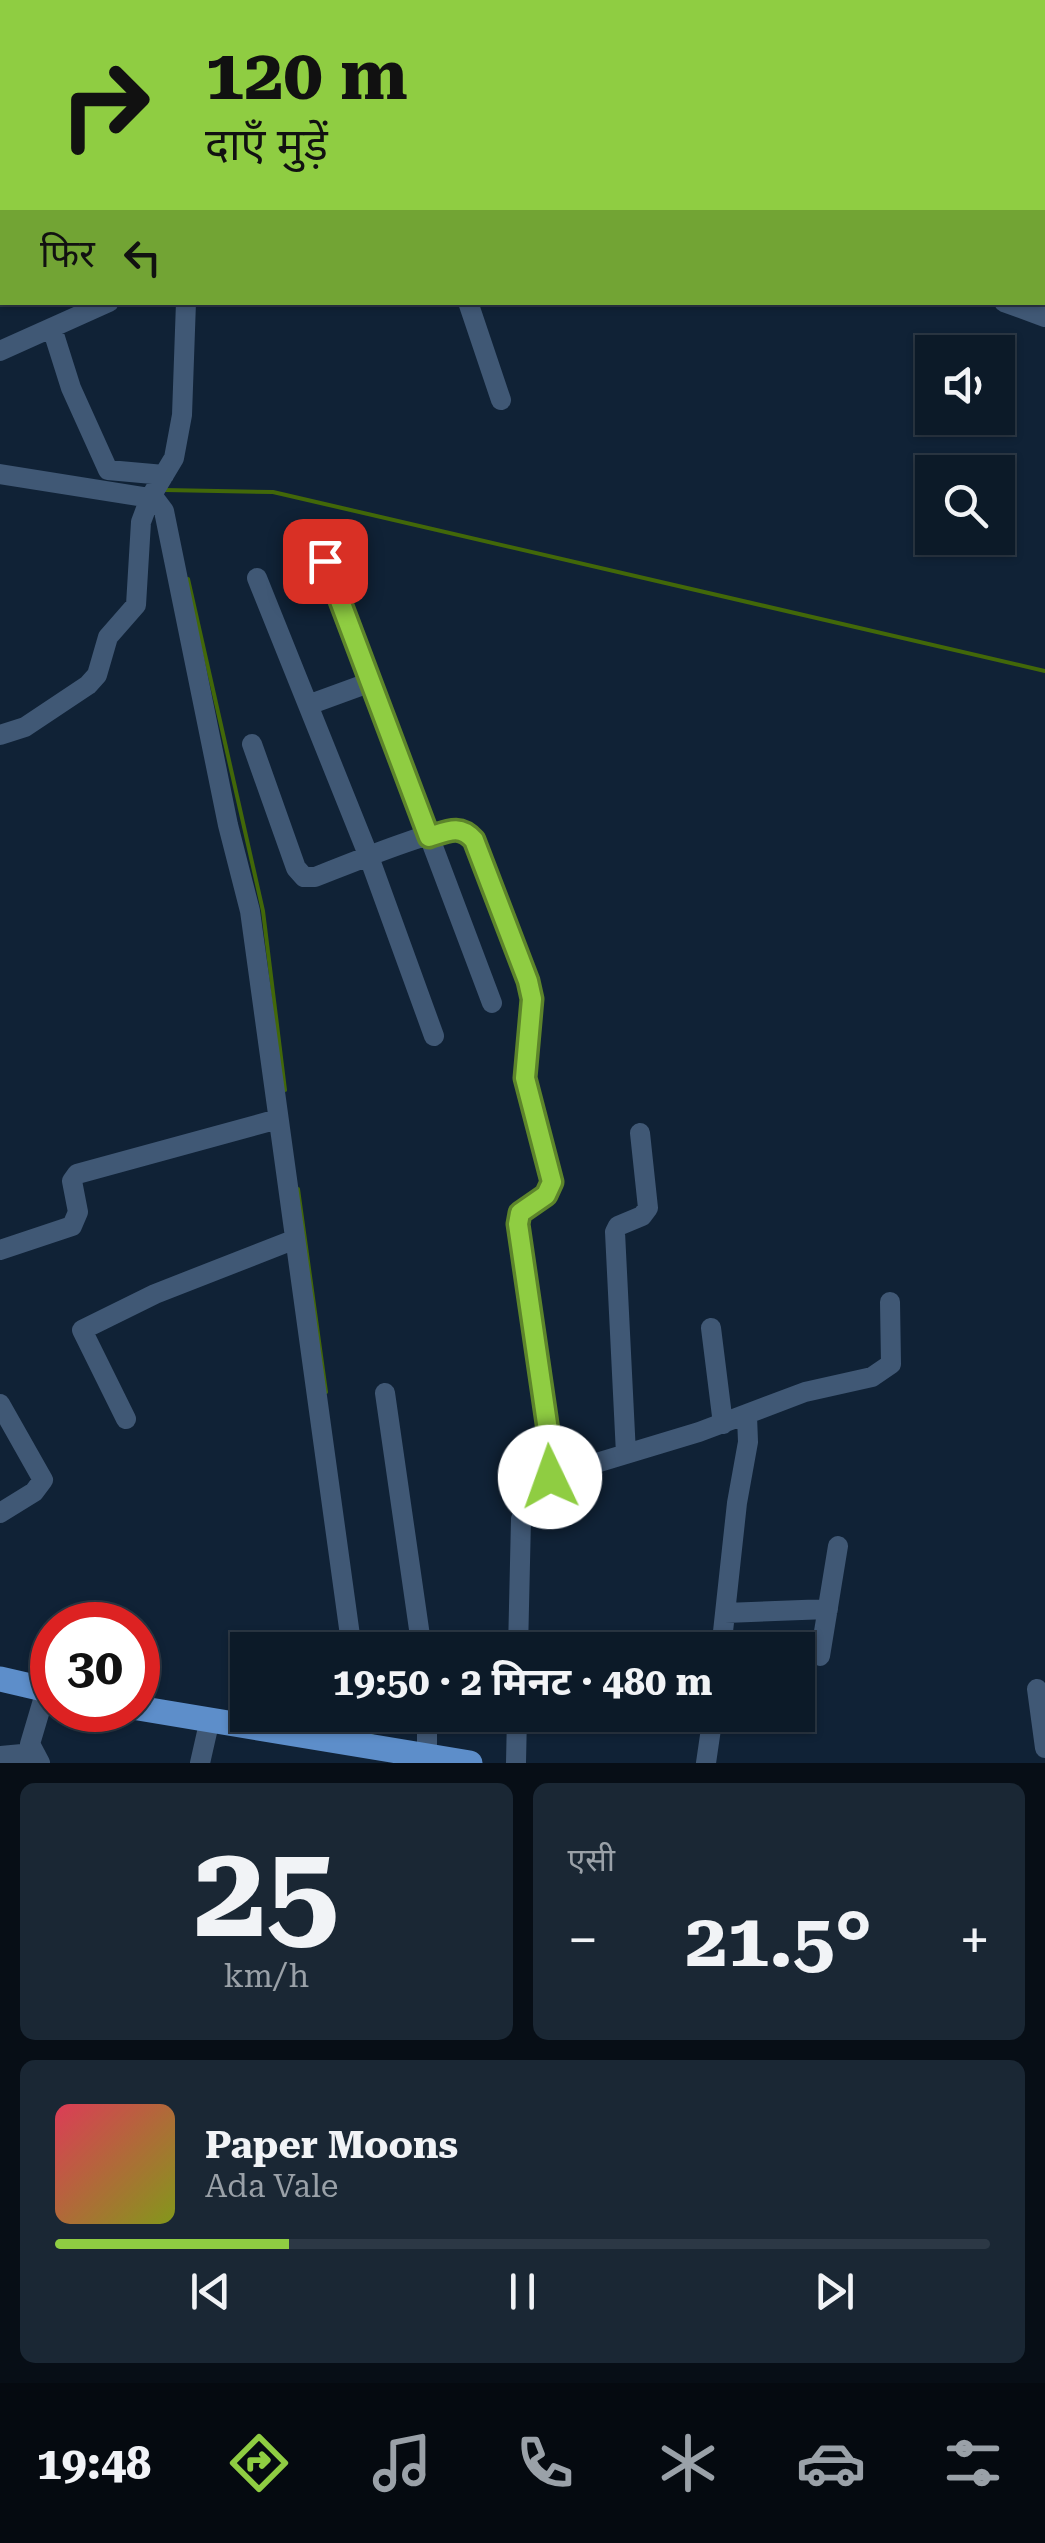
<!DOCTYPE html>
<html lang="hi">
<meta charset="utf-8">
<style>
:root{--surface:#0c1a28;--page:#1a2734;--text:#f1f3f6;--muted:#9aa1a8;--line:#2c3845;--accent:#8fcd42}
body{margin:0;font-family:"Roboto Serif","Noto Sans Devanagari",serif;background:var(--page);color:var(--text);height:100vh;display:flex;flex-direction:column;font-size:38px;white-space:nowrap}
*{box-sizing:border-box;margin:0}
p{font-size:32px;color:var(--muted)}
.icon{flex:none;width:55px;height:55px;fill:none;stroke:currentColor;stroke-width:2;stroke-linecap:round;stroke-linejoin:round}
.map{position:relative;height:1763px;overflow:hidden}
.panel{display:flex;flex-direction:column;gap:20px;padding:20px;background:#070e16;flex:1}
.panel>*{flex:none}
.guide{position:absolute;left:0px;top:0px;width:1045px;height:305px;box-shadow:0 2px 8px #0004,0 0 0 2px var(--line);background:#8fcd42;color:#111;overflow:hidden}
.fabs{position:absolute;left:915px;top:335px;display:grid;gap:20px}
.fabs a{display:grid;place-items:center;width:100px;height:100px;border-radius:0px;background:var(--surface);box-shadow:0 2px 8px #0004,0 0 0 2px var(--line);font-size:50px}
.speed{position:absolute;left:30px;top:1602px;display:flex;gap:20px;font-size:50px;font-weight:700;text-align:center}
.speed>*{display:grid;place-content:center;width:130px;height:130px;border-radius:50%;background:var(--surface);box-shadow:0 2px 8px #0004,0 0 0 2px var(--line);line-height:1}
.speed .limit{border:15px solid #d22;background:#fff;color:#111}
.pin{position:absolute;display:grid;place-items:center;width:85px;height:85px;color:#fff;margin:-42px;border-radius:20px;box-shadow:0 5px 15px #0006}
.me{position:absolute;width:110px;margin:-55px;rotate:357deg;stroke-linejoin:round;filter:drop-shadow(0 0 8px #0008)}
.turn{display:flex;align-items:center;gap:35px;height:210px;padding:0 40px;font-size:45px}
.turn .icon{width:130px;height:130px;stroke-width:2.5}
.turn b{display:block;font-size:70px;line-height:85px}
.then{display:flex;align-items:center;height:95px;padding:0 40px;background:#0003;gap:20px;font-size:38px}
.big{font-size:75px;font-weight:700;line-height:1.1}
.panel .card{flex:1;display:flex;flex-direction:column;justify-content:center;gap:15px;min-width:0;padding:0 35px;border-radius:15px;background:var(--page)}
.panel .dial{align-items:center;gap:0}
.dial b{font-size:130px;line-height:1}
.song{display:flex;align-items:center;gap:30px}
.cover{width:120px;height:120px;border-radius:15px;background:linear-gradient(135deg,hsl(350 70% 55%),hsl(70 70% 35%))}
.played{height:10px;border-radius:5px;background:linear-gradient(90deg,var(--accent) 25%,var(--line) 25%)}
.keys{display:flex;justify-content:space-around;direction:ltr}
.heat{display:flex;justify-content:space-between;align-items:center;font-size:55px;direction:ltr}
.panel .tiles{flex:1;display:grid;gap:20px;grid-template-columns:1fr 1fr}
.card:last-child{grid-column:span 2}
.trip{position:absolute;left:230px;top:1632px;width:585px;height:100px;border-radius:0px;background:var(--surface);box-shadow:0 2px 8px #0004,0 0 0 2px var(--line);font-weight:700;line-height:100px;text-align:center}
.tab-bar{display:flex;height:160px;justify-content:space-around;align-items:center;background:#050a10;color:var(--muted)}
.tab-bar .icon{width:70px;height:70px}
.tab-bar .current{color:var(--accent)}
.tab-bar b{font-size:45px;color:var(--text)}
.map>svg:first-child{display:block}
.lines{fill:none;stroke-linecap:round;stroke-linejoin:round}
.stream{stroke:#426809;stroke-width:4}
.minor{stroke:#405875;stroke-width:20}
.major{stroke:#5d8eca;stroke-width:25}
.route-casing{stroke:#5d852b;stroke-width:25}
.route{stroke:#8fcd42;stroke-width:18}
</style>
<div class="map">
<svg width="1045" height="1763" viewBox="0 0 1045 1763">
<rect width="100%" height="100%" fill="#102236"/>
<g class="lines">
<path class="stream" d="M165,490L273,492L1045,671
M188,579L263,911L285,1090
M298,1189L326,1392
M368,1717L372,1737"/>
<path class="minor" d="M151,0L152,2
M429,0L433,2
M593,0L595,2
M96,2L102,0
M196,2H200
M396,2L398,0
M760,2L767,0
M0,46L2,45
M0,83L2,82
M0,155L2,156
M0,224L2,222
M468,302L501,400
M1004,302L1045,317
M52,328L71,388L108,470L164,475
M0,351L109,302
M0,474L150,498
M152,495L164,511L228,825L250,911L352,1650
M314,531L492,1003
M257,578L369,857L434,1036
M308,705L371,682
M0,735L25,727L88,685L97,675L108,637L136,605L141,522L150,498L174,458L182,415L186,302
M252,744L296,868L304,877H315C339,868 443,824 462,830C468,832 471,836 474,840L528,981L532,999L525,1078L552,1182L546,1195L520,1213L518,1223L552,1458C550,1484 531,1495 521,1519L518,1650
M0,1250L72,1226L78,1212L72,1181L77,1174L278,1119
M711,1328L723,1424
M385,1393L422,1650
M0,1404L43,1480L34,1492L0,1513
M126,1419L82,1330L155,1294L293,1240
M626,1454L615,1232L618,1226L642,1216L648,1208L640,1133
M550,1477L699,1432L805,1392L872,1377L891,1364L890,1302
M725,1613L828,1609
M721,1650L737,1503L748,1442L747,1416
M820,1656L838,1546
M1037,1689L1045,1748
M359,1715V1743
M0,1756L33,1753
M427,1756V1715
M40,1763L30,1744L46,1690
M200,1763L210,1719
M516,1763L517,1715
M706,1763L713,1715"/>
<path class="major" d="M0,1679L52,1691
M138,1708L470,1763"/>
</g>
<g class="lines">
<defs>
<path id="route" d="M325,561L429,837C448,831 460,824 474,840L528,981L532,999L525,1078L552,1182L546,1195L520,1213L518,1224L552,1458L550,1477"/>
</defs>
<use href="#route" class="route-casing"/>
<use href="#route" class="route"/>
</g>
</svg>
<div class="fabs">
<a><svg class="icon" aria-label="sound" viewBox="0 0 24 24"><path d="M4 9h4l5-4v14l-5-4H4zM17 9q2 3 0 6"/></svg></a>
<a><svg class="icon" aria-label="search" viewBox="0 0 24 24"><circle cx="10" cy="10" r="6"/><path d="M15 15l6 6"/></svg></a>
</div>
<div class="speed"><div class="limit">30</div></div>
<div class="pin" style="left:325px;top:561px;background:#d93025"><svg class="icon" aria-label="arrive" viewBox="0 0 24 24"><path d="M6 21V4h12l-3 4 3 4H6"/></svg></div>
<svg class="me" style="left:550px;top:1477px" viewBox="-20 -20 40 40"><circle r="19" fill="#fff"/><path d="M0-13L10 11 0 6-10 11z" fill="#8fcd42"/></svg>
<div class="trip">19:50 · 2 मिनट · 480 m</div>
<div class="guide">
<div class="turn"><svg class="icon" aria-label="right" viewBox="0 0 24 24"><path d="M7 20v-9h11M14 6l5 5-5 5"/></svg><div><b>120 m</b>दाएँ मुड़ें</div></div>
<div class="then">फिर<svg class="icon" aria-label="left" viewBox="0 0 24 24"><path d="M17 20v-9H6M10 6l-5 5 5 5"/></svg></div>
</div>
</div>
<section class="panel">
<div class="tiles">
<div class="card dial"><b>25</b><p>km/h</p></div>
<div class="card"><p>एसी</p>
<div class="heat"><a>−</a><b class="big">21.5°</b><a>+</a></div>
</div>
<div class="card">
<div class="song"><i class="cover"></i><div><b>Paper Moons</b><p>Ada Vale</p></div></div>
<div class="played"></div>
<div class="keys"><svg class="icon" aria-label="previous" viewBox="0 0 24 24"><path d="M18 5L8 12l10 7zM5 5v14"/></svg><svg class="icon" aria-label="pause" viewBox="0 0 24 24"><path d="M8 5v14M16 5v14"/></svg><svg class="icon" aria-label="next" viewBox="0 0 24 24"><path d="M6 5l10 7-10 7zM19 5v14"/></svg></div>
</div>
</div>
</section>
<nav class="tab-bar">
<b>19:48</b>
<svg class="icon current" aria-label="directions" viewBox="0 0 24 24"><path d="M12 3l9 9-9 9-9-9zM9 14v-3h6M13 9l2 2-2 2"/></svg>
<svg class="icon" aria-label="music" viewBox="0 0 24 24"><path d="M9 18V5l10-2v13"/><circle cx="6" cy="18" r="3"/><circle cx="16" cy="16" r="3"/></svg>
<svg class="icon" aria-label="phone" viewBox="0 0 24 24"><path d="M5 4h4l2 5-3 2q2 4 5 5l2-3 5 2v4C11 20 4 13 5 4z"/></svg>
<svg class="icon" aria-label="climate" viewBox="0 0 24 24"><path d="M12 3v18M4 7l16 10M4 17L20 7"/></svg>
<svg class="icon" aria-label="car" viewBox="0 0 24 24"><path d="M5 17H2v-5l4-1 3-4h7l3 4 3 1v5h-3M9 17h6M6 11h13"/><circle cx="7" cy="17" r="2"/><circle cx="17" cy="17" r="2"/></svg>
<svg class="icon" aria-label="filters" viewBox="0 0 24 24"><path d="M4 7h16M4 17h16"/><circle cx="9" cy="7" r="2"/><circle cx="15" cy="17" r="2"/></svg>
</nav>
